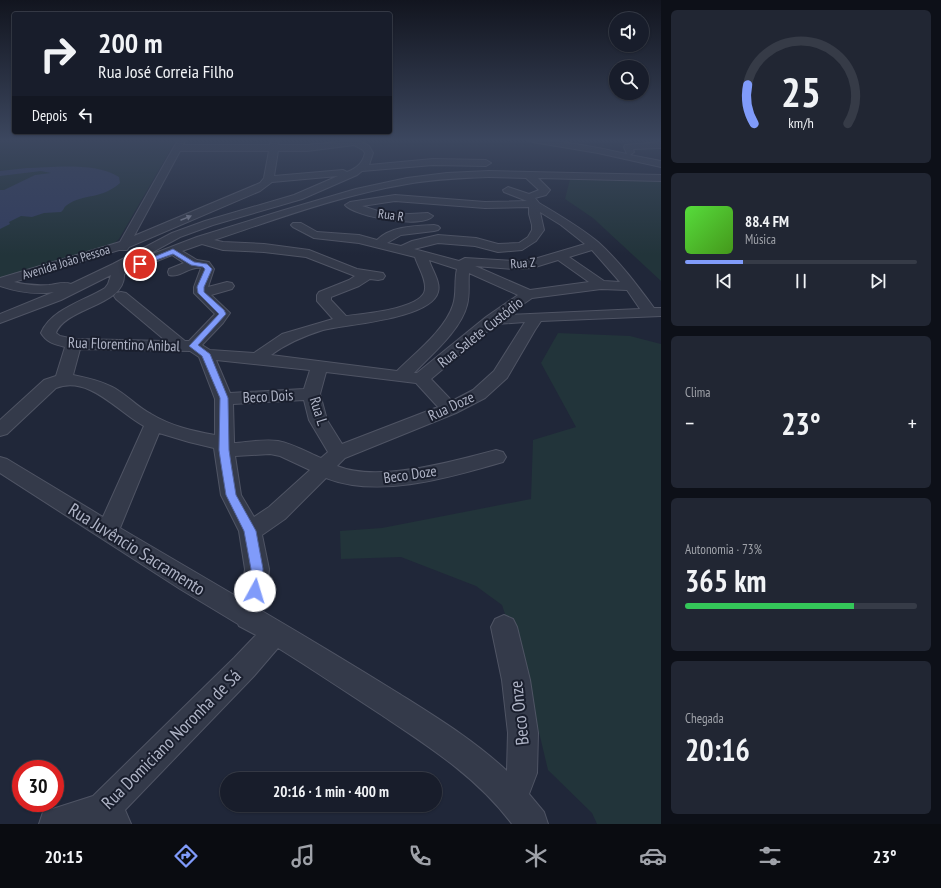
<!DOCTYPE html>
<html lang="pt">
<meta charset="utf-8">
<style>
:root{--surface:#181d2b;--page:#212633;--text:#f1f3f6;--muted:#9fa2a9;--line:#363b47;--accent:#809bfa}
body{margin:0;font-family:"PT Sans Narrow",sans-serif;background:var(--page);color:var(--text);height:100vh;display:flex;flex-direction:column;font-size:15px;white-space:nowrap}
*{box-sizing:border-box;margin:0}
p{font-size:13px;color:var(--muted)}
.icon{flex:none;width:22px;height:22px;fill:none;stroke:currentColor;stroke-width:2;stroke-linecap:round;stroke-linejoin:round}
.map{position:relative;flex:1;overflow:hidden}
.sheet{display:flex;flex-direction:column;gap:10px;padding:10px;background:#0d1018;width:280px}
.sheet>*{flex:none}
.hud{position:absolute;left:12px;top:12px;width:380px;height:122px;border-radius:4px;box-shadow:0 1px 3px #0004,0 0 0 1px var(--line);background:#181d2b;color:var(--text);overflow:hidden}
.fabs{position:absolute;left:609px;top:12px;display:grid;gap:8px}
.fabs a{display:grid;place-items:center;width:40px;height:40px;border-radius:50%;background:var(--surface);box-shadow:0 1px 3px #0004,0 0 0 1px var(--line);font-size:20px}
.speed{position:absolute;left:12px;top:760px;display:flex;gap:8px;font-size:20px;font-weight:700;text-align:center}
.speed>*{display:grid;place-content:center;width:52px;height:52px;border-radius:50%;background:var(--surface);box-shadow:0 1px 3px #0004,0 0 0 1px var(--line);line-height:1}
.speed .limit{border:6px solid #d22;background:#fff;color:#111}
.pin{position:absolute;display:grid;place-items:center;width:34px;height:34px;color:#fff;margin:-17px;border:2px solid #fff;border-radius:50%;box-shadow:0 1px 4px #0007}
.me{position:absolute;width:44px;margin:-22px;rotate:6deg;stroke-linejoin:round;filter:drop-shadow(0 0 3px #0008)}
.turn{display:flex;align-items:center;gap:14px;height:84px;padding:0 20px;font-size:18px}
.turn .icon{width:52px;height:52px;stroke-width:2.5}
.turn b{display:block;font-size:28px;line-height:34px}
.then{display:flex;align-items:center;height:38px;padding:0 20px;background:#0003;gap:8px;font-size:15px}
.big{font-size:30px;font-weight:600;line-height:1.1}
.sheet .widget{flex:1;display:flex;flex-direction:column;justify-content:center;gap:6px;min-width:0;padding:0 14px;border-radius:6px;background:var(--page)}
.sheet .dial{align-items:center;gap:0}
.dial svg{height:104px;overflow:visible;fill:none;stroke:var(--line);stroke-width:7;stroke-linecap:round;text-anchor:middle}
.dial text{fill:var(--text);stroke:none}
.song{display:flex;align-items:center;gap:12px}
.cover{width:48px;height:48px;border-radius:6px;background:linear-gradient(135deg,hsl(110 70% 55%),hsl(100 70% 35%))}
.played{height:4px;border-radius:2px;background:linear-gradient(90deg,var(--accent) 25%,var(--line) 25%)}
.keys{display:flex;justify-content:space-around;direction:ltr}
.heat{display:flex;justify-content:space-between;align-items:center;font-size:22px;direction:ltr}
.charge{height:6px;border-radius:3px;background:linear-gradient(90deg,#34c759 73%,var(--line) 0)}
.trip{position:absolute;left:220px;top:772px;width:222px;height:40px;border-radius:20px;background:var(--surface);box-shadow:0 1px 3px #0004,0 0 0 1px var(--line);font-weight:600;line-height:40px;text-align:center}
.tabs{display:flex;height:64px;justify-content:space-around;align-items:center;background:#0a0c11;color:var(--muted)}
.tabs .icon{width:28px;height:28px}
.tabs .on{color:var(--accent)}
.tabs b{font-size:18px;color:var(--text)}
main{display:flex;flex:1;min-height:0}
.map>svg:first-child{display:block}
.green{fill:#22343a}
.water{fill:#323d5f}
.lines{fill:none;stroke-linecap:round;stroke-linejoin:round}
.minor-casing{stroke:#4f5464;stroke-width:2}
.minor{fill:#343a4a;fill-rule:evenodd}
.oneway{fill:#787d8e}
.route{fill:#809bfa;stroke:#5365a2}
.labels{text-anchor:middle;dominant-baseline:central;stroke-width:4;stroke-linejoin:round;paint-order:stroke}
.far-street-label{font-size:13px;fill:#afb4c6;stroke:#1a1f2e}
.street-label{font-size:15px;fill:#afb4c6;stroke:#1a1f2e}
.near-street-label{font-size:18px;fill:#afb4c6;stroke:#1a1f2e}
</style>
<main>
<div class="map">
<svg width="661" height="824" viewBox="0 0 661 824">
<rect width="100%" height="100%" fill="#202739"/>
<path class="green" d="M0,140H176L119,239L110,247L0,279Z
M570,179L585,180L661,181V281L593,218L565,199Z
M558,333L630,336L661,344V824H597L592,813L548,770L525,673L502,605L476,586L401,557L341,559L340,531L382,528L531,499L533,440L576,427L541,363Z"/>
<path class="water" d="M27,168C52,167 97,162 119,177L120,183C101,200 84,193 67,205C63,208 64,210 61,212L44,213L32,217L21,216L9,222L10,224L0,229V190H4L35,175L51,173L41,171L0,176V171Z"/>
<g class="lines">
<defs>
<path id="minor" d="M178,140H186L183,145H270L271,140H279L278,145H307L358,140L369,146L373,153L369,165L433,159L486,160L491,163L486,166L433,165L362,171L357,175L302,199L213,225L180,237L142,258L197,237L281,211L356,189L407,178L447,173L489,171L661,175V181L538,178L550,190L546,195L535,198L539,203C559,215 580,227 598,242C619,261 637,285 654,308H661V316L541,321L535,330L507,378L485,398L456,413L345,458L337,466C378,483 454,461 496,450L503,452L506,457L503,462C450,477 380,499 326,478L285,519L262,535L269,569L267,591L262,611C308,638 353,665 398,693C436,717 474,740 507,771L508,733L502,680L491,627L495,619L504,615L513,619L517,627L530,680L538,733L537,773L529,794L544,812L548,824H512C477,777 428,746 380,714C346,692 312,669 278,648L254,676L125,810L131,824H39L43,812L93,796L234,658L256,635L239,626L238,624L180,589L0,473V457L7,459L103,517L144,426C118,412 89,375 56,388L7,434L0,436V420L44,380L56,376L65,347C55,344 47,343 41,333C51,309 84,301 105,288L108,284L111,275L61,300L0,323V314L54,292C35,295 18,292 0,286V278L120,242ZM354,145L363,150L365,153C363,163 357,168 347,172L343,170L274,176L278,151H307ZM180,151H269L264,178L260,183L134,236ZM338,176L294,195L205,221L172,233L113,264L71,284C64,281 57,284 49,285C37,286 26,285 14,282L119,250H127L129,247L260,191L272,182ZM489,177L526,178L539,190L529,194L508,187L503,190L504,192L527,201L485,202L395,195L350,202L345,205C355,217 423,229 433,216L428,213L391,215L362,206L395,201L485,208L529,207V214L532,225V230L528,237L519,243L498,244L476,238L438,235L412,241L401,246L387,243L401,235L434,231L438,230L440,228L438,226L434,225C415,226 391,226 377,240L359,235L317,232L301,223H293L291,225L293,227L314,238L359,243L415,257C418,267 426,278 425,289C424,309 362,314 346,316L331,300V297L359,286L370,279L378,280L383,279L385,276L383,273L357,269L309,250L264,244L223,242L214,240C277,219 341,195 407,184C434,179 462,178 489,177ZM540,212L561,225L585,244L531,260L514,261L465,258L459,261L414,249L438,243L475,246L498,252L522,250L536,241L544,230ZM202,244L223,250L264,252L306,257L355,276L349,280L319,292L317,295V301L333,319L282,334L254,353L210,350L202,345L223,323L230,313L211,295L232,289L234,286L232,283L227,282L208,287L214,269L209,262L197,260L182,251ZM592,250L620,282L604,281L569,257ZM172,255L184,263L169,269L168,272L169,275C181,278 189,266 201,268L194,287V293L215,314L189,341H185L126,293L121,292L116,293L114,296L116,299L166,341L74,339L60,336L56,333C66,307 126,306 124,274ZM429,260L457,269C454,281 457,294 453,305C445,330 415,353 397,371L271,355C287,343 304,336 323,330C348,324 431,319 438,292C441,282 432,270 429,260ZM558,260L589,282L530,290L475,266L514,269L532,268ZM469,273L518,295L486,317L417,373H414C431,355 461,330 467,305C470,294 468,284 469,273ZM601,289L627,290L640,309L507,315L532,298ZM525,322L494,371L473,390L452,401L431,379L496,324ZM80,349L190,351L199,357L215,399V435C192,431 171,426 151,414C139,408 130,398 119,391C106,382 88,378 73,375ZM216,360L310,370L304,389L230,393ZM326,372L416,383L438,407L342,444L327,420L320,394ZM304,400L309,420L328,452L321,458C307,452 293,444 278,441C264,439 248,442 234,443V441L233,404ZM159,433L189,442L214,448L221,495L239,531L245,569L241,599L120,528ZM270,454L280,456L310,470L269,507L254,517L241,495L235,456Z
M529,140C562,140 595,147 627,154L624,147L625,145L661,142V148L633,149L634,152L630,155L661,161V167L598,153L533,142Z"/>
</defs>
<use href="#minor" class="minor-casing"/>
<use href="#minor" class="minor"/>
</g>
<defs><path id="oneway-solid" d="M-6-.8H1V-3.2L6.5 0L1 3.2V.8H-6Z"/></defs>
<use class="oneway" href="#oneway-solid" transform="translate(186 218) rotate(-22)"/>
<linearGradient id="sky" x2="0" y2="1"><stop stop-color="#12151f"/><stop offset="0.55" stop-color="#3c475f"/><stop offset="1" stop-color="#3c475f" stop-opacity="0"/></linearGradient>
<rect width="661" height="255" fill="url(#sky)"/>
<path class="route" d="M173,249L194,262L207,264L212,269L204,287V292L224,310L226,314L198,345L210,354L228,398L229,450L231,464L236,495L256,531L263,569L261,591L259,595L255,596L251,595L249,591L251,569L244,531L226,495L221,464L219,450L220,398L202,356L189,346L219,314L198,293L197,287L205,269L203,267L191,265L173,254L142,265L137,264Z"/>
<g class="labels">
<g class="far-street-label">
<text transform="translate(391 215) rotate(8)">Rua R</text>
<text transform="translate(66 262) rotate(-17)">Avenida João Pessoa</text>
<text transform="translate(523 263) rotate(-5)">Rua Z</text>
</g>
<g class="street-label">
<text transform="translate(480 332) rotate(-38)">Rua Salete Custódio</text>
<text transform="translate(124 344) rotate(2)">Rua Florentino Anibal</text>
<text transform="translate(268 396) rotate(-3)">Beco Dois</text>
<text transform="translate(451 406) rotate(-25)">Rua Doze</text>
<text transform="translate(319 411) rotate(73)">Rua L</text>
<text transform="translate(410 474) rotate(-8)">Beco Doze</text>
</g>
<g class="near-street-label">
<text transform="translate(137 549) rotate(32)">Rua Juvêncio Sacramento</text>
<text transform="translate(519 713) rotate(-96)">Beco Onze</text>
<text transform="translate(171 739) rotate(-45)">Rua Domiciano Noronha de Sá</text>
</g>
</g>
</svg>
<div class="fabs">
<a><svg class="icon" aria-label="sound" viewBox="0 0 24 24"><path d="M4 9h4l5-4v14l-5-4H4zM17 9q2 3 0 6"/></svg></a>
<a><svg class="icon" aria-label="search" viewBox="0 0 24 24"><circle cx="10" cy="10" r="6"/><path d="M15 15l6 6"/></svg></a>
</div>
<div class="speed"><div class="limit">30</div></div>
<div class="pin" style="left:140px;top:264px;background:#d93025"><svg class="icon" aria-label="arrive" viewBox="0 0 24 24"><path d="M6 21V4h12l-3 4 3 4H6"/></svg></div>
<svg class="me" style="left:255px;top:591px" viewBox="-20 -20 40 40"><circle r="19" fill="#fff"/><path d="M0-13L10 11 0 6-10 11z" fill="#809bfa"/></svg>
<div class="trip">20:16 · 1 min · 400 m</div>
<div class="hud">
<div class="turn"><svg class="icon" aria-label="right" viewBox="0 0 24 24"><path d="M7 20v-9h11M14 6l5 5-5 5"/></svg><div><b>200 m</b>Rua José Correia Filho</div></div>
<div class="then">Depois<svg class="icon" aria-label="left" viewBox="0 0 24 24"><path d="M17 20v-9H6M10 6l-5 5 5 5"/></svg></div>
</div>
</div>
<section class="sheet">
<div class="widget dial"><svg viewBox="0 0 100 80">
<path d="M14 69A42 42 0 1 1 86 69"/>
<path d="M14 69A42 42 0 0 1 9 39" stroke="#809bfa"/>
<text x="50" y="56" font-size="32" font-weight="700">25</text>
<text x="50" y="72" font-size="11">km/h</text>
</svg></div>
<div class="widget">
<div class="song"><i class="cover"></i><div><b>88.4 FM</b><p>Música</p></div></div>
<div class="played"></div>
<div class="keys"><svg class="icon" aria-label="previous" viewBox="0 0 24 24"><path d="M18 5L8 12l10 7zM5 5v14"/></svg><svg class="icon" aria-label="pause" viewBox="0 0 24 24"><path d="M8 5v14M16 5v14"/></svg><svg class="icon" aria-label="next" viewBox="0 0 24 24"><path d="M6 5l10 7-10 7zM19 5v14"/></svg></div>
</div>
<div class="widget"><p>Clima</p>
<div class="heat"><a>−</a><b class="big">23°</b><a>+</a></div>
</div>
<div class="widget"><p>Autonomia · 73%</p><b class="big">365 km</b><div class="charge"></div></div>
<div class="widget"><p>Chegada</p><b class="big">20:16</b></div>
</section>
</main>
<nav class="tabs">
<b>20:15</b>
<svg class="icon on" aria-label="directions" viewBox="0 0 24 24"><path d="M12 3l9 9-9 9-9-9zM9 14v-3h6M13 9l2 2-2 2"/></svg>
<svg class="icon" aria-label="music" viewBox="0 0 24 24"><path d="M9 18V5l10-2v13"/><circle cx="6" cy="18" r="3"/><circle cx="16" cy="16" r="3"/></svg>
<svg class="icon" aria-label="phone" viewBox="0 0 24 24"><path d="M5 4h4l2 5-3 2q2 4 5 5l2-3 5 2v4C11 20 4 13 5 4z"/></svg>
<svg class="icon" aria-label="climate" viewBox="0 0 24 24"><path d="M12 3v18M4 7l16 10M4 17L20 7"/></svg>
<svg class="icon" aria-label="car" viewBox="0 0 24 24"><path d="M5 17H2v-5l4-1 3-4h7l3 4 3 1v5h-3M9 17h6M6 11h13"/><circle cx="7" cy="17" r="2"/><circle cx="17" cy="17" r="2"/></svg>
<svg class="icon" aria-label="filters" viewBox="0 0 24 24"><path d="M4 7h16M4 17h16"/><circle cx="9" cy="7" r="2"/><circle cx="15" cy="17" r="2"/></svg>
<b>23°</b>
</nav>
